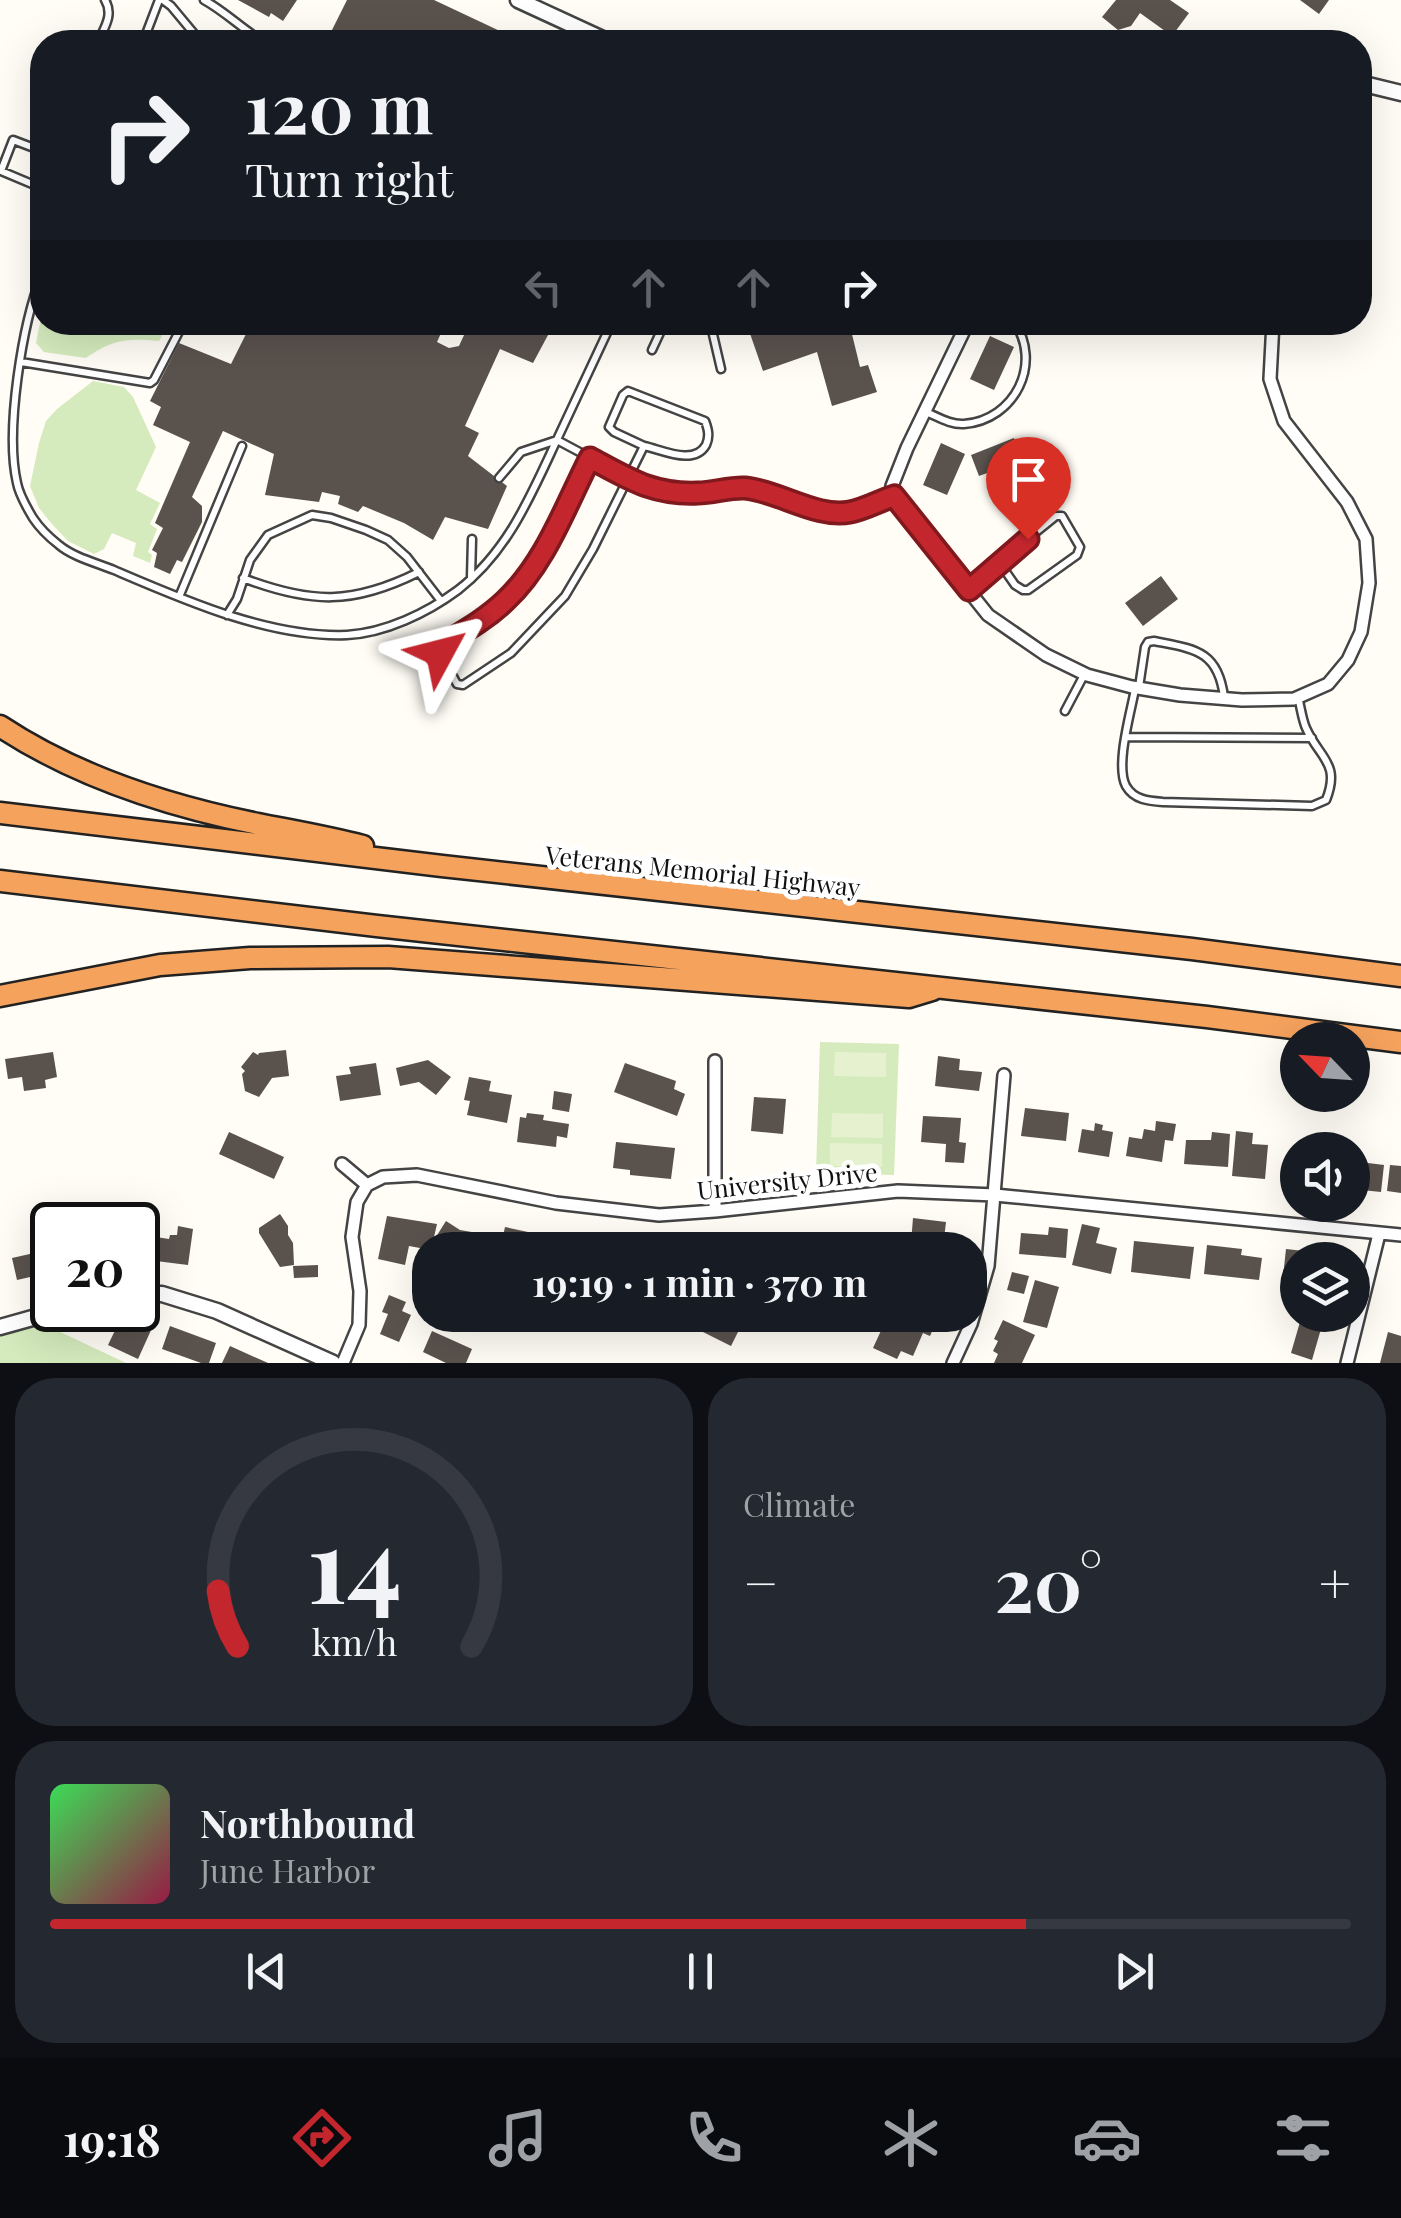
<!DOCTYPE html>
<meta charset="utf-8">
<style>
:root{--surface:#171b24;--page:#242831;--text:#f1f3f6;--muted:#9ea1a6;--line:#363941;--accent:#c4262e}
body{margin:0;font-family:"Playfair Display",serif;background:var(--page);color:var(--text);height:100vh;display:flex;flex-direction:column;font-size:38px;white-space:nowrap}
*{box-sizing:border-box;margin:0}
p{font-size:32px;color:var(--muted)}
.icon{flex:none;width:55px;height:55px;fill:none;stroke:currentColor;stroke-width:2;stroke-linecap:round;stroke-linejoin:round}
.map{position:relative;height:1363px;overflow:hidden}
.side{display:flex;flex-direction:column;gap:15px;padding:15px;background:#0d0f14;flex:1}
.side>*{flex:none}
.top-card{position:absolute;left:30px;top:30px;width:1342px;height:305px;border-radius:40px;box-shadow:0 10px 40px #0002;background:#171b24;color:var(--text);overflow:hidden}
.needle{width:65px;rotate:295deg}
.controls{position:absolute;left:1280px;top:1022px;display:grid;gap:20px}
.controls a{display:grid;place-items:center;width:90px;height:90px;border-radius:50%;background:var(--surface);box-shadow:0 10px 40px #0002;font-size:50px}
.speed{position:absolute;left:30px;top:1202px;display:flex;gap:20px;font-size:50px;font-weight:700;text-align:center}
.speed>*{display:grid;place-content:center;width:130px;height:130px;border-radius:50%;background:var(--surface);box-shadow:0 10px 40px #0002;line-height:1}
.speed .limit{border:5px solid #111;border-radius:15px;background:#fff;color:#111}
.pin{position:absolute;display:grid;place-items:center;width:85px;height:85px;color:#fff;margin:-102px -42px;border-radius:50% 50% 50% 0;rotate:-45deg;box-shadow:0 0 10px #0007}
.pin .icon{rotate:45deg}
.me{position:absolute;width:110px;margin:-55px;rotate:52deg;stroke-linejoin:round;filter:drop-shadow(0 0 8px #0008)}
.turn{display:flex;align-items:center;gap:35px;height:210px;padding:0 50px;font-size:45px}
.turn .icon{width:130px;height:130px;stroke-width:2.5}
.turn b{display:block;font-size:70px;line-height:85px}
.lanes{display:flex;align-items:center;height:95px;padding:0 50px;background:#0003;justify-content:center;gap:50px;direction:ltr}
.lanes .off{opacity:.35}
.big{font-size:75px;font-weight:700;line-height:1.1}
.side .widget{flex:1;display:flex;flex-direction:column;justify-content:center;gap:15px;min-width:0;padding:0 35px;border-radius:40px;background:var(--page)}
.side .dial{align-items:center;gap:0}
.dial svg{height:260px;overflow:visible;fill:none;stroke:var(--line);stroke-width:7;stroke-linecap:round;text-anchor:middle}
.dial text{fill:var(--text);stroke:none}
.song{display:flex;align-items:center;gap:30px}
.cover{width:120px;height:120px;border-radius:15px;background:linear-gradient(135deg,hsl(130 70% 55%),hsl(340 70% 35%))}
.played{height:10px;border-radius:5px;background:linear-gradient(90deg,var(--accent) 75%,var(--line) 75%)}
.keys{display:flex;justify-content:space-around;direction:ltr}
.heat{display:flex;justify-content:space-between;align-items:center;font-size:55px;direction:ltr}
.side .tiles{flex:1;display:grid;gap:15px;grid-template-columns:1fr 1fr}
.widget:last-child{grid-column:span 2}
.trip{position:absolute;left:412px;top:1232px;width:575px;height:100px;border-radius:40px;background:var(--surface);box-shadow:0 10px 40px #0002;font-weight:700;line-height:100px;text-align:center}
.dock{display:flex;height:160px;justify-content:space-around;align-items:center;background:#090b0e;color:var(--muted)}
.dock .icon{width:70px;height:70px}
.dock .active{color:var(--accent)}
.dock b{font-size:45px;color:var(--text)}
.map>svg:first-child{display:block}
.green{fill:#d5ebbd}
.pitch{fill:#e6f2cf}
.building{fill:#5a524d}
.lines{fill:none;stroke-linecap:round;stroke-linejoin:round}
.service-casing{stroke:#444;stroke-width:11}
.minor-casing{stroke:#444;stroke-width:16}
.tertiary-casing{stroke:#444;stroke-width:19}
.motorway-casing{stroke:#222;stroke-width:25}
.service{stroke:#fff;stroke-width:6}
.minor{stroke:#fff;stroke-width:11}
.tertiary{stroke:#fff;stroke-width:14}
.motorway{stroke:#f5a25d;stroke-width:20}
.route-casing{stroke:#7f191e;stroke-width:25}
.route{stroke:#c4262e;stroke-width:18}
.labels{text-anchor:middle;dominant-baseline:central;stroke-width:10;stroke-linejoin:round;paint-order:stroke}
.street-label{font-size:25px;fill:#111;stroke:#fff}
</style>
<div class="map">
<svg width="1401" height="1363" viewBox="0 0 1401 1363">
<rect width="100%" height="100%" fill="#fffdf5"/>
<path class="green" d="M42,313V322L154,323L162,336L159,341C128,338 113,339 86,358L44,352L36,343Z
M93,381L124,387L133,397L156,447L136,490L160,503L150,524L157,529L148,552L152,555L150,563L133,556L136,543L112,533L104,549L94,554L68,541L52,524L39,508L30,486L39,443L46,421L57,409Z
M820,1042L899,1044L894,1175L816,1173Z
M20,1313L126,1363H0V1319Z"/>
<path class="pitch" d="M835,1052L886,1053V1077L834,1076Z
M832,1113L883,1114V1138L831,1137Z
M830,1143L882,1144V1167L830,1166Z"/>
<path class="building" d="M238,0H297L283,21L271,13L269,17Z
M347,0H434L523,42H326Z
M1116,0H1170L1189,13L1172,36L1140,13L1131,26L1118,30L1102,17Z
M1300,0H1329L1319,14Z
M252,322H446L437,342L449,348L459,346L470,322H555L533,363L500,349L465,426L479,433L468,456L507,486L488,529L445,517L433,540L404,523L363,506L358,512L338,504L340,496L322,492L319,502L265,495L274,454L223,431L192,497L202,506V522L182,562L177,560L170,574L154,567L157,553L152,550L163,528L155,523L190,442L153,425L161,407L150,401L179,343L231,364Z
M746,322H849L860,367L868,365L877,392L832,406L817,352L763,371Z
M990,336L1014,347L994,390L970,379Z
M1014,438L1022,460L979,476L971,455Z
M941,443L965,454L947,495L923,485Z
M1161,576L1178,599L1143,626L1125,603Z
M286,1050L289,1076L272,1078L259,1097L245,1091L242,1074L245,1071L241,1067L253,1052L258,1055L259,1053Z
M53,1052L57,1077L45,1080L46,1088L24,1091L22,1077L8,1079L5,1059Z
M938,1056L960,1059L959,1070L982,1072L979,1091L935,1086Z
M428,1060L451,1077L436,1095L419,1082L400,1086L396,1068Z
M376,1063L381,1095L340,1101L336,1076L351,1074L349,1067Z
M625,1063L676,1081L674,1089L685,1094L677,1116L614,1092Z
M469,1077L491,1081L489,1091L512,1095L507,1123L467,1115L470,1101L464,1100Z
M554,1091L572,1094L569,1112L552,1109Z
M754,1097L786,1099L783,1134L751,1131Z
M1025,1108L1069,1113L1066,1141L1021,1136Z
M527,1113L544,1115L543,1120L569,1124L567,1138L557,1136L556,1147L517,1142L520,1117L526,1118Z
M923,1116L961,1118L959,1142L966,1143L964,1163L945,1162L946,1144L921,1142Z
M1156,1121L1176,1124L1173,1141L1165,1140L1162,1162L1126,1156L1129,1137L1142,1139L1144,1129L1155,1131Z
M1095,1123L1103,1125L1102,1130L1113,1132L1109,1157L1078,1152L1082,1129L1094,1131Z
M1236,1131L1253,1133L1252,1144L1268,1145L1265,1179L1232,1176Z
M229,1132L284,1157L274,1179L219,1154Z
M1212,1132L1230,1134L1228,1167L1184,1164L1186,1140H1211Z
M616,1142L675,1148L671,1179L630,1175V1170L613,1168Z
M1352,1161L1384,1165L1381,1192L1352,1189Z
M1390,1165L1401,1166V1193L1387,1191Z
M280,1214L288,1226V1235L293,1243L294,1265L280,1267L259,1233V1228Z
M387,1216L437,1224L431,1250L409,1246L405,1265L378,1259Z
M913,1218L946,1222L943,1247L911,1243Z
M446,1221L460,1230L495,1236L492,1250H449L434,1240Z
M1082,1224L1100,1228L1096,1243L1117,1248L1111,1274L1072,1265Z
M178,1226L193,1229L188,1265L140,1259L143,1235L169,1239L170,1235H177Z
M505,1227L528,1232L525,1241L557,1250H500Z
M1049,1227L1068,1229L1066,1258L1019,1254L1021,1233L1048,1235Z
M745,1234L769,1237V1245L777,1246L776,1250H744Z
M1134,1241L1194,1247L1190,1279L1131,1272Z
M1207,1245L1242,1249L1241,1255L1262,1258L1259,1280L1204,1274Z
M52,1249V1272L17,1280L12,1258Z
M1286,1249L1304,1251L1303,1256L1315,1257V1260H1298V1278L1283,1277Z
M318,1265V1277L294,1278L293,1266Z
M1012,1272L1029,1276L1024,1294L1007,1290Z
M1035,1280L1059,1287L1047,1328L1023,1322Z
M389,1295L406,1302L402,1311L411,1315L399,1342L380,1334L388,1314L382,1312Z
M682,1315H743L746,1316L731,1346L693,1327L696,1322Z
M1302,1315H1325L1312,1360L1291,1353Z
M919,1316L935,1324L930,1336L923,1333L913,1356L901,1351L897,1359L873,1348L885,1322L894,1326L895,1323L911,1331Z
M120,1320L133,1326L136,1321L152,1328L138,1359L108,1345Z
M1003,1320L1035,1335L1022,1363H994L998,1354L993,1351L998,1341L994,1339Z
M170,1326L216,1343L209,1363H201L162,1349Z
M432,1331L472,1349L466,1363H446L423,1352Z
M1388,1332L1401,1336V1363H1380Z
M230,1346L268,1363H222Z"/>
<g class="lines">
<defs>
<path id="service" d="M163,0L171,6L201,42
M204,0C226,12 243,30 264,42
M98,42C104,28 114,15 105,0
M143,42L159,0
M1,171L13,140L42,151
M1,171L32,184H39L42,175
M42,274C22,324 5,431 17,483C19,494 27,508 33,518C39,527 50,538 59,545C73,557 97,563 114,570C184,600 270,638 347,635C385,633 427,613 458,590C506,553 529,500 554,446C573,405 592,364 612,322
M712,322L711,326L721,369
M652,350L665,322
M21,362L150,383L154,380L184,322
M926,412C938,417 951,425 964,424C1015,420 1043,363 1014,322
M589,458C565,507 545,564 505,601C485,620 463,633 440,646V653L457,684L463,685L511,653L565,596L593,549L644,446L614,432L609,427L623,395L628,391L705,421C708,429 710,436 706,445C694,466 663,450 644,446
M499,478L521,452L557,440L628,478L660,492L676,494L716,493L742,488L779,496L823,512L847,513L892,497
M1056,516H1062L1080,547L1077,555L1028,590H1023L1015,585L999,562Z
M471,577L472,539
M243,578C311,604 353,605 419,572
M969,590L999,562
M179,597L242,446
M227,615L237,599L250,560L268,535L312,515L331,518L366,530L388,540L407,557L441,601
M1139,687L1145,647L1148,642L1154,641C1194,649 1218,650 1224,697
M1135,689C1131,712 1115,765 1126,786C1134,800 1149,801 1163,802L1312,806L1326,800C1341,763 1319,758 1306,728C1302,719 1301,708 1298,697
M1065,711L1084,675
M1126,737L1312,738"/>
<path id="minor" d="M968,322L907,448L892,486L894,497L988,615L1046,655L1087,675L1132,687L1180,695L1242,700L1294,699L1328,684L1348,660L1361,632L1369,583L1366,539L1347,502L1284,421L1270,379L1273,322
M342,1164L367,1185
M715,1211V1061
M343,1363L359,1325L360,1291L352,1237L357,1202L367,1185L383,1177L417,1175L556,1203L659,1215L715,1211L898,1191L995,1195L1401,1235
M953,1363L971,1324L988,1266L1004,1075
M1347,1363L1379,1234"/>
<path id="tertiary" d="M518,0L609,42
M1360,83L1401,93
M138,1294H162L217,1311L333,1363
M0,1327L61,1310"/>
<path id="motorway" d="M0,726C77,777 168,806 258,824C293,831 328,837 363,846
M0,813L442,866L1192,949L1401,976
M0,881L377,926L1207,1017L1401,1042
M0,996L160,965L250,958L388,957L909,997L932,990"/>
</defs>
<use href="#service" class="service-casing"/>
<use href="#minor" class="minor-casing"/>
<use href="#tertiary" class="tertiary-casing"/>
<use href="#motorway" class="motorway-casing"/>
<use href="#service" class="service"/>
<use href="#minor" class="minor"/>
<use href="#tertiary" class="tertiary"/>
<use href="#motorway" class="motorway"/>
</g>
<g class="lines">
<defs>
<path id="route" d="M440,653V646C463,632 485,620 505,601C545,564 565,507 590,458C629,479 653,495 698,493C713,493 730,487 745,488C778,491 818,519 850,512C865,509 879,501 894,496L969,590L1028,539"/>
</defs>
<use href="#route" class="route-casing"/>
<use href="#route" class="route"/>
</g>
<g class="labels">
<g class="street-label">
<text transform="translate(703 870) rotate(6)">Veterans Memorial Highway</text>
<text transform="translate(787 1180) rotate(-6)">University Drive</text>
</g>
</g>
</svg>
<div class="controls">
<a><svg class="needle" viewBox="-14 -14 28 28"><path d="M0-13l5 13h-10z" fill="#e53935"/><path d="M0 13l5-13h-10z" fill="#9ea1a6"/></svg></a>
<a><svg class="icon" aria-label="sound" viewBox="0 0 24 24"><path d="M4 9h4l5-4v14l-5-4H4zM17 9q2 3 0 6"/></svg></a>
<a><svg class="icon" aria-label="layers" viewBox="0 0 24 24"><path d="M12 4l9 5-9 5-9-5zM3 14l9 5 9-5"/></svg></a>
</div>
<div class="speed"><div class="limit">20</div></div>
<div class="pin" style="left:1028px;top:539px;background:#d93025"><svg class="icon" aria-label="arrive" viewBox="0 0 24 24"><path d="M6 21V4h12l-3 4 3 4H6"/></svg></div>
<svg class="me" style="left:440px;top:653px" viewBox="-20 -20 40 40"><path d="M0-17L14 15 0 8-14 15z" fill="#c4262e" stroke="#fff" stroke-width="4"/></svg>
<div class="trip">19:19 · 1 min · 370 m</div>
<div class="top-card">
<div class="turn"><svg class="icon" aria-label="right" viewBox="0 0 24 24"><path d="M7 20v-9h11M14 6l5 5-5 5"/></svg><div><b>120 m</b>Turn right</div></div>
<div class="lanes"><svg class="icon off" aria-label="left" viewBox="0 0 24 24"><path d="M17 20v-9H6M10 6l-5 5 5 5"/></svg><svg class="icon off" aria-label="ahead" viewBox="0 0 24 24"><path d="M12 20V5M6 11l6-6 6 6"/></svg><svg class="icon off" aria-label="ahead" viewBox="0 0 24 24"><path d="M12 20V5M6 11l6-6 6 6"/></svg><svg class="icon" aria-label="right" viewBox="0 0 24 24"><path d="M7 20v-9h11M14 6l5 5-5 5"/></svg></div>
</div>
</div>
<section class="side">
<div class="tiles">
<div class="widget dial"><svg viewBox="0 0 100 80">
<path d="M14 69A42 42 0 1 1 86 69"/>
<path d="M14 69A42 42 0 0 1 8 52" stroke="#c4262e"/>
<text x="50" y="56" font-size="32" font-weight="700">14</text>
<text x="50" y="72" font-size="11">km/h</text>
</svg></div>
<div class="widget"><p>Climate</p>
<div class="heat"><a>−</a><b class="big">20°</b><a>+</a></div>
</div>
<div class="widget">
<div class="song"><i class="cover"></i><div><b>Northbound</b><p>June Harbor</p></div></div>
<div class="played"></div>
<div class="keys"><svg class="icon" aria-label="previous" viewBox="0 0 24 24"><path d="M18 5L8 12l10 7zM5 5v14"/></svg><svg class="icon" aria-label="pause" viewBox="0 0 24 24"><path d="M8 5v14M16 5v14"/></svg><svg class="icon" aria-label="next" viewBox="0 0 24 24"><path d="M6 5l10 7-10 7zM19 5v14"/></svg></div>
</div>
</div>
</section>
<nav class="dock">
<b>19:18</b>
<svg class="icon active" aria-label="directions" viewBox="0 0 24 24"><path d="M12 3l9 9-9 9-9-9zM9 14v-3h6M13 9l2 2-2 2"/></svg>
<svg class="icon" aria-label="music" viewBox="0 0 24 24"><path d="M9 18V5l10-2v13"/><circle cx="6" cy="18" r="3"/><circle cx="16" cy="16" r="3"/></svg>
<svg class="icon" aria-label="phone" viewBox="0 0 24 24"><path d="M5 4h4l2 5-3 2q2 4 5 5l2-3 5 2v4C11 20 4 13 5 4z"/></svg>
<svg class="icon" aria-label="climate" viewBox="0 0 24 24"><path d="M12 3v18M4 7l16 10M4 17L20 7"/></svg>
<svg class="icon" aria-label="car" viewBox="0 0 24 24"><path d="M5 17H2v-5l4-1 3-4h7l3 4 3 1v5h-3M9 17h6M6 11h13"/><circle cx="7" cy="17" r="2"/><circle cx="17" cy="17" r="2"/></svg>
<svg class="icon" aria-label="filters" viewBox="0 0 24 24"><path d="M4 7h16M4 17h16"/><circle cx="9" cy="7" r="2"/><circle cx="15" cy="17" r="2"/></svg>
</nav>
